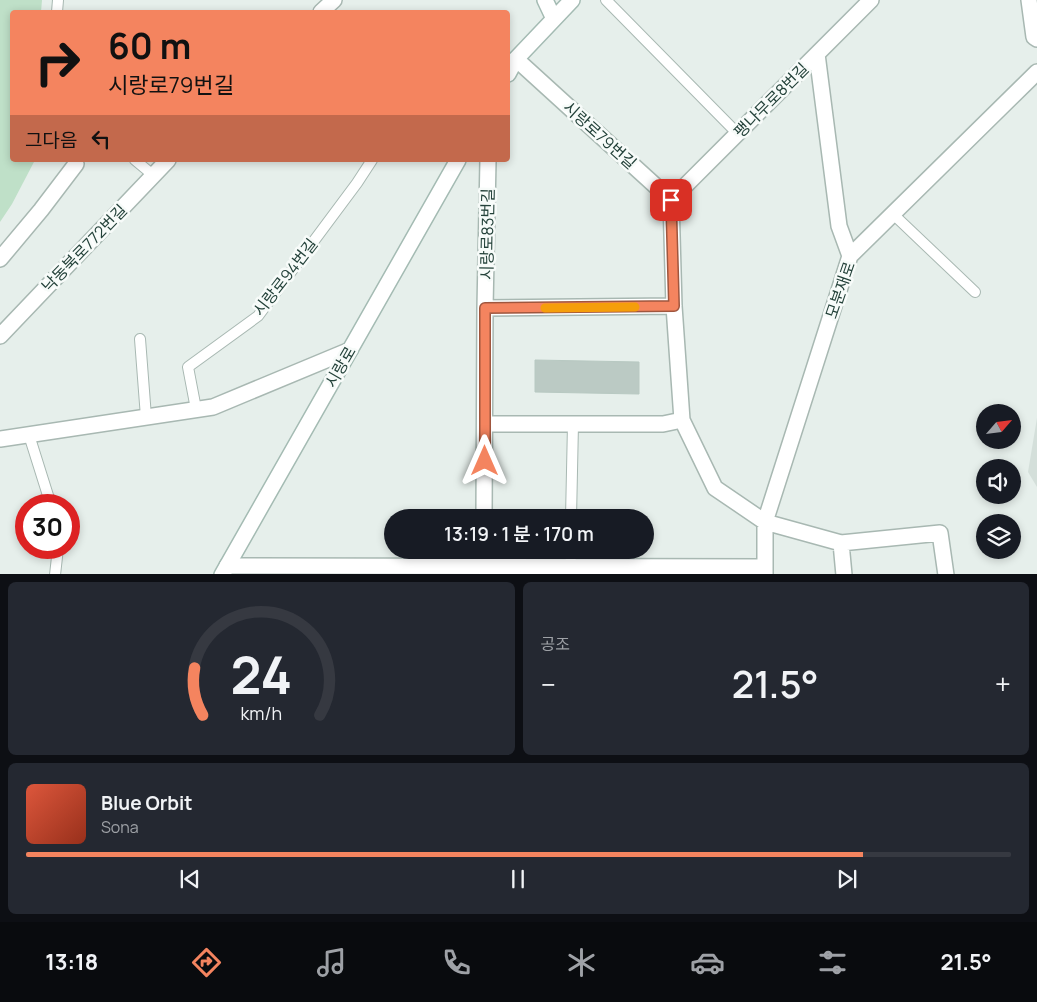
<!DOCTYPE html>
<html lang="ko">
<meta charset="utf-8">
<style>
:root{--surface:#171b24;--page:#242831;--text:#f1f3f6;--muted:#9ea1a6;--line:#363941;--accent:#f4845f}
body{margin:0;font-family:Manrope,"Noto Sans KR",sans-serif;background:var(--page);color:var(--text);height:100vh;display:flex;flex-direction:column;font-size:19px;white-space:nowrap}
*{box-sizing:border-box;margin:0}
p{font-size:16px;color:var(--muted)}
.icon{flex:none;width:28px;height:28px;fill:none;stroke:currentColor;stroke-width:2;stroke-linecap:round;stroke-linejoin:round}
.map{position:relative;height:574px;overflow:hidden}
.panel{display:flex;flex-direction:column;gap:8px;padding:8px;background:#0d0f14;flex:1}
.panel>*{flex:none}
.banner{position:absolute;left:10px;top:10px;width:500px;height:152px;border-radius:5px;box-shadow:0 2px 8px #0003;background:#f4845f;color:#111;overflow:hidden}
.needle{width:32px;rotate:62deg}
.controls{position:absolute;left:976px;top:404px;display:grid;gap:10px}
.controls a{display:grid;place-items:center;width:45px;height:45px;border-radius:50%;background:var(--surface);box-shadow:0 2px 8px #0003;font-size:25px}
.speed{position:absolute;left:15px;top:494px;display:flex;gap:10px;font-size:25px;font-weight:700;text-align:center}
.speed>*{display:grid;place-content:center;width:65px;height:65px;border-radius:50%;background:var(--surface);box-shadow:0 2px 8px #0003;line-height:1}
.speed .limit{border:8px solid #d22;background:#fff;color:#111}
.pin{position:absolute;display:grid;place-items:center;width:42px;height:42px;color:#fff;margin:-21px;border-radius:10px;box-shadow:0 2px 8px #0006}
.me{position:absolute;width:55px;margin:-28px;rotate:0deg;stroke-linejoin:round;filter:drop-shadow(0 0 4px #0008)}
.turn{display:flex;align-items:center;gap:18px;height:105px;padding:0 15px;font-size:22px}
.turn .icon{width:65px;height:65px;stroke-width:2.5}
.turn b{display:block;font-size:35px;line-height:42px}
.then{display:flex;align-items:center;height:48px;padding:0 15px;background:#0003;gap:10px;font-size:19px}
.big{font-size:38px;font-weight:600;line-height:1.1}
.panel .widget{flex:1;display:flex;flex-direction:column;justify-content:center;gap:8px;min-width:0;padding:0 18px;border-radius:8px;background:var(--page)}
.panel .dial{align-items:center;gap:0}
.dial svg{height:130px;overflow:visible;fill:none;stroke:var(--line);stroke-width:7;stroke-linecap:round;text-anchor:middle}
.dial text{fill:var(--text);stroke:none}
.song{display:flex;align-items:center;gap:15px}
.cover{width:60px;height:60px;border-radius:8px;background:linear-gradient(135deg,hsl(10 70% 55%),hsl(10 70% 35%))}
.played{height:5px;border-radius:2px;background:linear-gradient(90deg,var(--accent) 85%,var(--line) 85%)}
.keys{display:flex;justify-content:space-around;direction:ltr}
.heat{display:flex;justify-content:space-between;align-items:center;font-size:28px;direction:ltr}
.panel .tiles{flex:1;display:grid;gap:8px;grid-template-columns:1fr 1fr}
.widget:last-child{grid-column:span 2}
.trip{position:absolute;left:384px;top:509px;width:270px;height:50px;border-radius:25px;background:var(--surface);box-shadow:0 2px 8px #0003;font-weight:600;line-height:50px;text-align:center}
.tabs{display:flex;height:80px;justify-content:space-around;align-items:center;background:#090b0e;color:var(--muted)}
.tabs .icon{width:35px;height:35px}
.tabs .current{color:var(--accent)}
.tabs b{font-size:22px;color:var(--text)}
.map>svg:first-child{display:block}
.built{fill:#d4dfda}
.green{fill:#bfe0c8}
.building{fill:#bbcac4;stroke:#b8c9c2}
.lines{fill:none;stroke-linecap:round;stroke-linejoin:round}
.lane-casing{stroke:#a8b8b2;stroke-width:12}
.street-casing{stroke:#a8b8b2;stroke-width:18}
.secondary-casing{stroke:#a4bbb3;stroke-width:18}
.lane{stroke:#fff;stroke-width:10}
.street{stroke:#fff;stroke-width:15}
.secondary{stroke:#fff;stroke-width:15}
.route-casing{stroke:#9f563e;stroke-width:12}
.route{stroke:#f4845f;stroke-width:9}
.slow{stroke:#f59e0b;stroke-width:9}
.labels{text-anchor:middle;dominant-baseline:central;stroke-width:5;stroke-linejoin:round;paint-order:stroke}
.street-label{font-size:16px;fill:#24423a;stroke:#f7fbf9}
</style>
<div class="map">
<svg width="1037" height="575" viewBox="0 0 1037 575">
<rect width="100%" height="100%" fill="#e6efeb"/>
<path class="built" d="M1037,418V487L1028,472Z"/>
<path class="green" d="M0,0H42L41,12H12V160H35L12,204L0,222Z"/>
<path class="building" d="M535,360L639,362V394L535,392Z"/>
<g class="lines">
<defs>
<path id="lane" d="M606,0L737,133
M57,12L58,0
M135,160L153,175
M893,214L975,292
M140,339L146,417
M196,409L188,367L258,316L357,183L372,160
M29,435L51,505
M571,518L573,424
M55,575L58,548
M570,575L571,550"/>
<path id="street" d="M1029,0L1034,37L1037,39
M321,12L334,0
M817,54L839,226L850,256
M516,59L671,200L674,306L682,420L715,488L765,522L841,543L844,575
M671,200L871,0
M0,259L41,210L76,164
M485,308L674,306
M0,336L168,160
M485,424H663L682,420
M0,439L213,407L350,350
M484,518L485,308L488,160
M841,543L940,533L946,575
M227,566L765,567
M484,575V550
M765,575V522L850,256L1037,72"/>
<path id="secondary" d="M545,0L554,19
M508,74L516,59L572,0
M222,575L458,160"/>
</defs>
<use href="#lane" class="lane-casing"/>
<use href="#street" class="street-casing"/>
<use href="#secondary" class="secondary-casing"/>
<use href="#lane" class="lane"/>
<use href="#street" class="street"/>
<use href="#secondary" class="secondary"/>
</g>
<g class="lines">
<defs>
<path id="route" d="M485,461V308L674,306L671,200"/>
</defs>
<use href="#route" class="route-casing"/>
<use href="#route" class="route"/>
<path class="slow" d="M545,308L635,307"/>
</g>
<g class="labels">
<g class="street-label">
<text transform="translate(771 100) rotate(-45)">팽나무로8번길</text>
<text transform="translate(600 135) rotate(42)">시랑로79번길</text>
<text transform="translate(487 234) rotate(-89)">시랑로83번길</text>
<text transform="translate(84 248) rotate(-46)">낙동북로772번길</text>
<text transform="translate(285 277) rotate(-52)">시랑로94번길</text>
<text transform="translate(840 290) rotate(-71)">모분재로</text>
<text transform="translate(340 367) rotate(-60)">시랑로</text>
</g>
</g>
</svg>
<div class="controls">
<a><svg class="needle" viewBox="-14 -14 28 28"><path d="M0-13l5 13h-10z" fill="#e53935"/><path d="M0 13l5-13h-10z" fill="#9ea1a6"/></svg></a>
<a><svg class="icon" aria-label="sound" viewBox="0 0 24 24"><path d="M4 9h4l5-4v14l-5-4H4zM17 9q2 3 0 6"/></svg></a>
<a><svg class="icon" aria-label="layers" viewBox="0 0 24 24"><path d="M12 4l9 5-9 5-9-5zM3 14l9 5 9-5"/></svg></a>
</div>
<div class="speed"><div class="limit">30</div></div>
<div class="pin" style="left:671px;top:200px;background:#d93025"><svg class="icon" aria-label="arrive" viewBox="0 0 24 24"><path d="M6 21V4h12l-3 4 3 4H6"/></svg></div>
<svg class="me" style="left:485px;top:461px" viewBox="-20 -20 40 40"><path d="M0-17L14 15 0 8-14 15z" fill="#f4845f" stroke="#fff" stroke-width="4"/></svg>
<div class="trip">13:19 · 1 분 · 170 m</div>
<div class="banner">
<div class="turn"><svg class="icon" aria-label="right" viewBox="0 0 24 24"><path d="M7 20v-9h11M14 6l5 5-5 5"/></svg><div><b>60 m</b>시랑로79번길</div></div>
<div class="then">그다음<svg class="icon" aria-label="left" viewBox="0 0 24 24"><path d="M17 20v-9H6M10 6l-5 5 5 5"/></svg></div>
</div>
</div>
<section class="panel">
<div class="tiles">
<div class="widget dial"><svg viewBox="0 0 100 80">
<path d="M14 69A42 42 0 1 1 86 69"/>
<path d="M14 69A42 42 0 0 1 9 40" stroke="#f4845f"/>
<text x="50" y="56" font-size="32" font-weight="700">24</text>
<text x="50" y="72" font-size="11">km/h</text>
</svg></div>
<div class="widget"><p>공조</p>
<div class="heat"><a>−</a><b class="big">21.5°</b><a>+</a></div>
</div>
<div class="widget">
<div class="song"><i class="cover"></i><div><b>Blue Orbit</b><p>Sona</p></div></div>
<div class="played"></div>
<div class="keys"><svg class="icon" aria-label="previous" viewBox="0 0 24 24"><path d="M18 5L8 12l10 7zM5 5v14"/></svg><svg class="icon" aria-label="pause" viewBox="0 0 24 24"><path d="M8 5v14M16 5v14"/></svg><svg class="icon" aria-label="next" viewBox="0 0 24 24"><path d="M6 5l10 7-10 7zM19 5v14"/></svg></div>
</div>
</div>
</section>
<nav class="tabs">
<b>13:18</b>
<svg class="icon current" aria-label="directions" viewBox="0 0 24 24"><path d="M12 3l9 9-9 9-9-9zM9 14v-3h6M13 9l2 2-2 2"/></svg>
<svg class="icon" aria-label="music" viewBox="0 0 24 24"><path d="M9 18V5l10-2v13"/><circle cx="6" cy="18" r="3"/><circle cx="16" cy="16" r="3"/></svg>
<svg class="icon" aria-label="phone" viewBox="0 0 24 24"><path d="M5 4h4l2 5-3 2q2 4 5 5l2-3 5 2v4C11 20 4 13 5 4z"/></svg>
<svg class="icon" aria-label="climate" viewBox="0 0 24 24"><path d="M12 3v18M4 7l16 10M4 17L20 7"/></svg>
<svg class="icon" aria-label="car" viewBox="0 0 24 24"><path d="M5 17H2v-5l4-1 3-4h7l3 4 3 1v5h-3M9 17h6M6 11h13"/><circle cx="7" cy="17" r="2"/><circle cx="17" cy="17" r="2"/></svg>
<svg class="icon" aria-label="filters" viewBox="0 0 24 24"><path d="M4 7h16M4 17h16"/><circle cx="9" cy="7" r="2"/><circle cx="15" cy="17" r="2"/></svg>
<b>21.5°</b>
</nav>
